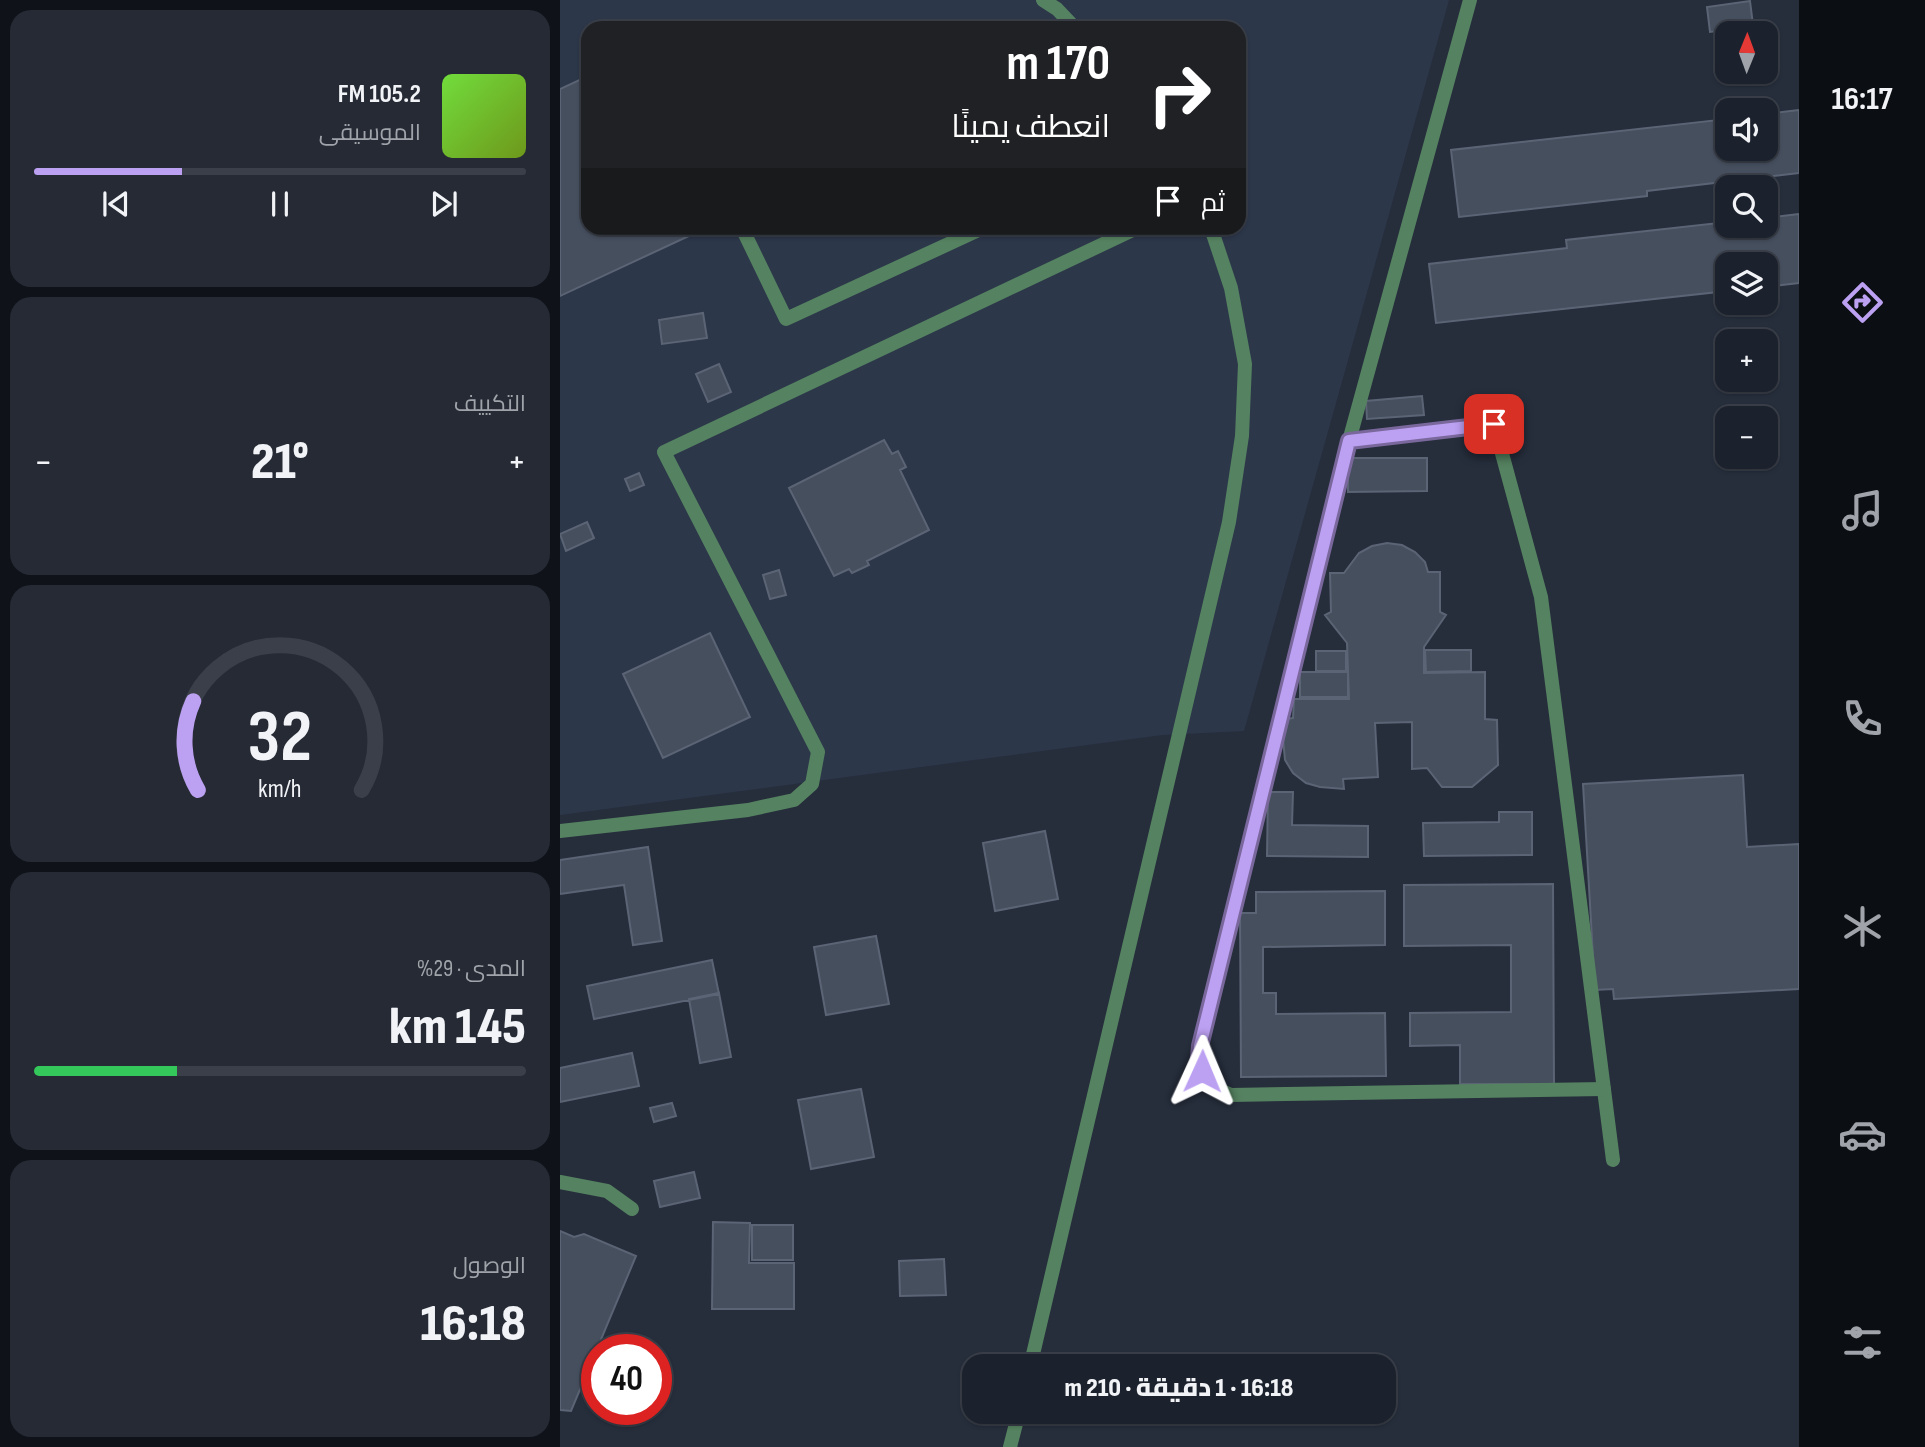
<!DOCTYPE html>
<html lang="ar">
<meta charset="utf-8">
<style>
:root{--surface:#1c222d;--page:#252a35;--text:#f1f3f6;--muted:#a0a4aa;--line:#3a3f49;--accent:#bca0f2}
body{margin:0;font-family:"Sofia Sans Condensed",Cairo,sans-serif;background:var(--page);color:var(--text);direction:rtl;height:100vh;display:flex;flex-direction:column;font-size:26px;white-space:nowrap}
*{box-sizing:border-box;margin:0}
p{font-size:23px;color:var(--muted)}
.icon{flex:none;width:38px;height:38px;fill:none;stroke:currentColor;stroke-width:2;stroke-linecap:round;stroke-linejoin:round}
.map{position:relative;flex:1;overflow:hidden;direction:ltr}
.drawer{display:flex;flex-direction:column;gap:10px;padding:10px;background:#0f1319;width:560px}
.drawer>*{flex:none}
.guide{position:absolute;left:21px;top:21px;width:665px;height:214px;border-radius:21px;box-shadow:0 2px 5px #0004,0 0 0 2px var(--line);direction:rtl;background:#202124;color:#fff;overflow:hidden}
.needle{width:46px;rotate:1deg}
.fabs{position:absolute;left:1155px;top:21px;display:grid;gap:14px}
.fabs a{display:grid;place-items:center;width:63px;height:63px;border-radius:14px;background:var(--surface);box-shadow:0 2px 5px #0004,0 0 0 2px var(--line);font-size:35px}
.speed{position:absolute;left:21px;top:1334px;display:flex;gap:14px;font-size:35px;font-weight:700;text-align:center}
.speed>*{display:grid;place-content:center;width:91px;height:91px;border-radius:50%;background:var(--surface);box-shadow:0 2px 5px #0004,0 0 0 2px var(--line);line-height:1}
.speed .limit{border:10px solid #d22;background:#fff;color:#111}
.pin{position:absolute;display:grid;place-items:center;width:60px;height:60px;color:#fff;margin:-30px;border-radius:14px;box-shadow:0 4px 10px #0006}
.me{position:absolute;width:77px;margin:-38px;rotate:1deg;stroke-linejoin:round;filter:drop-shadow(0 0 5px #0008)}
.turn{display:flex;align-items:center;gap:24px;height:147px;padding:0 21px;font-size:32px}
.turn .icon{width:91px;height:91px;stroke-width:2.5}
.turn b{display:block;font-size:49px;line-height:60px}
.then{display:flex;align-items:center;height:66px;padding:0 21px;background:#0003;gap:14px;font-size:26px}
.big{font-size:52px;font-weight:800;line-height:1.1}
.drawer .card{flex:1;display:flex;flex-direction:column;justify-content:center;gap:10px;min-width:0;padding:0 24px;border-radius:21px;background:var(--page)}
.drawer .dial{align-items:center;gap:0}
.dial svg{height:182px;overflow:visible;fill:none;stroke:var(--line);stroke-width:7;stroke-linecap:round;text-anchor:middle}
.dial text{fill:var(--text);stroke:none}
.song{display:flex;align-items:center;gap:21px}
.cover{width:84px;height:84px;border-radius:10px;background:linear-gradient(135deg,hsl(100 70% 55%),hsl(80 70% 35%))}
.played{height:7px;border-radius:4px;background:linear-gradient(90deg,var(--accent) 30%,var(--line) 30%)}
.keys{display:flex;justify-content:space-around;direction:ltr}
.heat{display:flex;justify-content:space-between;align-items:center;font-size:38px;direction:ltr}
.charge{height:10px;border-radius:5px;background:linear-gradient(90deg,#34c759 29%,var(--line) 0)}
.trip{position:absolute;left:402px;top:1354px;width:434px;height:70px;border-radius:21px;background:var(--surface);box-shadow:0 2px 5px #0004,0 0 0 2px var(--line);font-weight:800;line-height:70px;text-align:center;direction:rtl}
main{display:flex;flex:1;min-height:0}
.dock{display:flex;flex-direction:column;width:126px;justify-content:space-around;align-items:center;background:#0b0e12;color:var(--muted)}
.dock .icon{width:49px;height:49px}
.dock .selected{color:var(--accent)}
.dock b{font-size:32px;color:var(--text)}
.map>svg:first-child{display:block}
.built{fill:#2c374a;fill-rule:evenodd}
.building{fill:#464f5e;stroke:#5b6474;stroke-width:2}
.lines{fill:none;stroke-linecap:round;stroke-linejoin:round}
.service{stroke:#558260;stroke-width:14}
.tertiary{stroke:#558260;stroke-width:14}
.route-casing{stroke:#7a689d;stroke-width:18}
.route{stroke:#bca0f2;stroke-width:12}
</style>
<main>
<nav class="dock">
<b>16:17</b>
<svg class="icon selected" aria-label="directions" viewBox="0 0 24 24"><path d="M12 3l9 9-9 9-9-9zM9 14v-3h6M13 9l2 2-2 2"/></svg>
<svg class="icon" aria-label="music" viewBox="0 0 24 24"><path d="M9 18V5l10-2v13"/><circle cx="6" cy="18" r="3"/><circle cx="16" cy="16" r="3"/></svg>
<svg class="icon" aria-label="phone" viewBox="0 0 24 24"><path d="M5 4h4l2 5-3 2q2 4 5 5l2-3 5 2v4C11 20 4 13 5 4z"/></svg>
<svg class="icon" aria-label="climate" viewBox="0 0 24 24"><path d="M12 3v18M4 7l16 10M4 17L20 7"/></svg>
<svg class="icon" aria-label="car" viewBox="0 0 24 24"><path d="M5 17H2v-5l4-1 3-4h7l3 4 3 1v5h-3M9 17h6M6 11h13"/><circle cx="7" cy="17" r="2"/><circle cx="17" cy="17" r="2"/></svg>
<svg class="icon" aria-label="filters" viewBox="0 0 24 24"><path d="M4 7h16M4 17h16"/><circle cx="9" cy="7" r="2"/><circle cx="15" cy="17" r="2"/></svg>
</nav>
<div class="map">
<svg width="1239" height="1447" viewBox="0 0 1239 1447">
<rect width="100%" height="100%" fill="#262e3c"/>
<path class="built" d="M0,0H889L684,731L602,735L0,815ZM28,28H679V228H28Z"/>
<path class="building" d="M1190,1L1194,33H1175V29L1150,32L1147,7Z
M28,76V228H146L0,296V89Z
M1239,110V173L1087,191V196L899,217L891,150L1167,119V149H1206V114Z
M1239,214V283L1206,287V264H1167V291L876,323L869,264L1007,248L1006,240L1167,222V226H1206V218Z
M143,313L147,338L102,344L99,320Z
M159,364L171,392L148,402L136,374Z
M862,396L864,415L807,419L806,401Z
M324,440L332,454L338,451L346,467L340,470L369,530L307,561L309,565L292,573L289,569L274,576L229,488Z
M788,458H867V491L788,492Z
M79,473L84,485L70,491L65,479Z
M27,522L34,538L6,551L0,534Z
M827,543L842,545L855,552L865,562L868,572H880V612L886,615L864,647V673L925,672V719L937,720L938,765L912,787H882L867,768L852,769V722L815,723L818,777L783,779L784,789L760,787L746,783L733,773L725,760L723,738L724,719L733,718L734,699H789L787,643L765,615L771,612L770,573H784L799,553L812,546Z
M219,570L226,595L210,599L203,575Z
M150,633L190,717L103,758L63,674Z
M865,650H911V671L866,672Z
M756,651H786V671H756Z
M740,672H788V697H740Z
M1183,775L1187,847L1239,844V989L1054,999L1053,989L1035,990L1023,784Z
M708,792H733L732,825L808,826V857L707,856Z
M939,812H972V855L864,856L863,823L939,822Z
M485,831L498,899L435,911L423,843Z
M88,847L102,941L73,945L64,885L0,894V860Z
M993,884L994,1084H900V1045L850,1046V1013L951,1012V945L844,946V885Z
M825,891V945L703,947V993H716V1014L825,1013L826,1076L681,1077L680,913H696V892Z
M316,936L329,1004L266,1015L254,947Z
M152,960L159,994L34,1019L27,986Z
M159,993L171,1057L140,1063L129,999Z
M72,1053L79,1086L0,1102V1068Z
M301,1089L314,1157L251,1169L238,1100Z
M112,1103L116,1116L94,1122L90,1108Z
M134,1172L140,1198L100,1207L94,1181Z
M153,1222L190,1223L189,1263H234V1309H152Z
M192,1225H233V1260H192Z
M0,1231L14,1237L24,1234L76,1256L11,1411L0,1410Z
M384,1259L386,1295L340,1296L339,1261Z"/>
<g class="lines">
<path class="service" d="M483,0L497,9L515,28
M182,228L226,319L423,228
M789,441L934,424L981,597L1053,1160
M0,831L188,810L234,800L252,784L258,752L104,452L577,228
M0,1182L47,1191L72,1209
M470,1367L669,522L682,436L685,364L671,288L651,228
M450,1447L459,1412"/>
<path class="tertiary" d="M910,0L789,441L641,1046C638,1072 647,1086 671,1095L1044,1089"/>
</g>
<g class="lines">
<defs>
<path id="route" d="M642,1071L639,1059L640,1046L789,441L934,424"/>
</defs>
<use href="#route" class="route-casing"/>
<use href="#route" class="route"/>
</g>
</svg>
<div class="fabs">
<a><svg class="needle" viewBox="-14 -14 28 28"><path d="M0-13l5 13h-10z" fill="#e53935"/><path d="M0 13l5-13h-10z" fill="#a0a4aa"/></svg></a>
<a><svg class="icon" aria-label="sound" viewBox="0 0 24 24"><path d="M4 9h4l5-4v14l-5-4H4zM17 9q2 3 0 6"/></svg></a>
<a><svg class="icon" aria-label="search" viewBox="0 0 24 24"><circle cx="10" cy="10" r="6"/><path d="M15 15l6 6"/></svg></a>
<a><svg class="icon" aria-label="layers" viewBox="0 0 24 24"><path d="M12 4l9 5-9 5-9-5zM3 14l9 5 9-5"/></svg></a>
<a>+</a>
<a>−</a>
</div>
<div class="speed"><div class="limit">40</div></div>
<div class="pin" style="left:934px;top:424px;background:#d93025"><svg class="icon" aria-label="arrive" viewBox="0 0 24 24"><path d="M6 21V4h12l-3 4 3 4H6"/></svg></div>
<svg class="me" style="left:642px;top:1071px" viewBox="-20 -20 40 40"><path d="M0-17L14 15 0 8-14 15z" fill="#bca0f2" stroke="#fff" stroke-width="4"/></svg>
<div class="trip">16:18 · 1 دقيقة · 210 m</div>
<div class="guide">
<div class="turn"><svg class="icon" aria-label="right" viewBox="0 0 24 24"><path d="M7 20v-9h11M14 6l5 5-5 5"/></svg><div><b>170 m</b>انعطف يمينًا</div></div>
<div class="then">ثم<svg class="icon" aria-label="arrive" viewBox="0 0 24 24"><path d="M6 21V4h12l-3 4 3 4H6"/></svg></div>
</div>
</div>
<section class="drawer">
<div class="card">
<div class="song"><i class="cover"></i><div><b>105.2 FM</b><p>الموسيقى</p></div></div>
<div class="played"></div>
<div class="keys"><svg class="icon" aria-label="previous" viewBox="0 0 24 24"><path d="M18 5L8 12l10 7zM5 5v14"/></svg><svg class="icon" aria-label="pause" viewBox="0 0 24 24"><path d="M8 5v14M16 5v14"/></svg><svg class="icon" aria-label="next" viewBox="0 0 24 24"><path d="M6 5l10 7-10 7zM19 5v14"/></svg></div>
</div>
<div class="card"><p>التكييف</p>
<div class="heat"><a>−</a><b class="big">21°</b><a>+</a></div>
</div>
<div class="card dial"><svg viewBox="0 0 100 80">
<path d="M14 69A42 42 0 1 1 86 69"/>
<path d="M14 69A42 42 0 0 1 12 30" stroke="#bca0f2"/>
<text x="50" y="56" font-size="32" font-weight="700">32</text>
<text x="50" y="72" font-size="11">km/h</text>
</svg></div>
<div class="card"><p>المدى · 29%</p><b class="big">145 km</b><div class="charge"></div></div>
<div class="card"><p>الوصول</p><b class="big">16:18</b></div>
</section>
</main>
